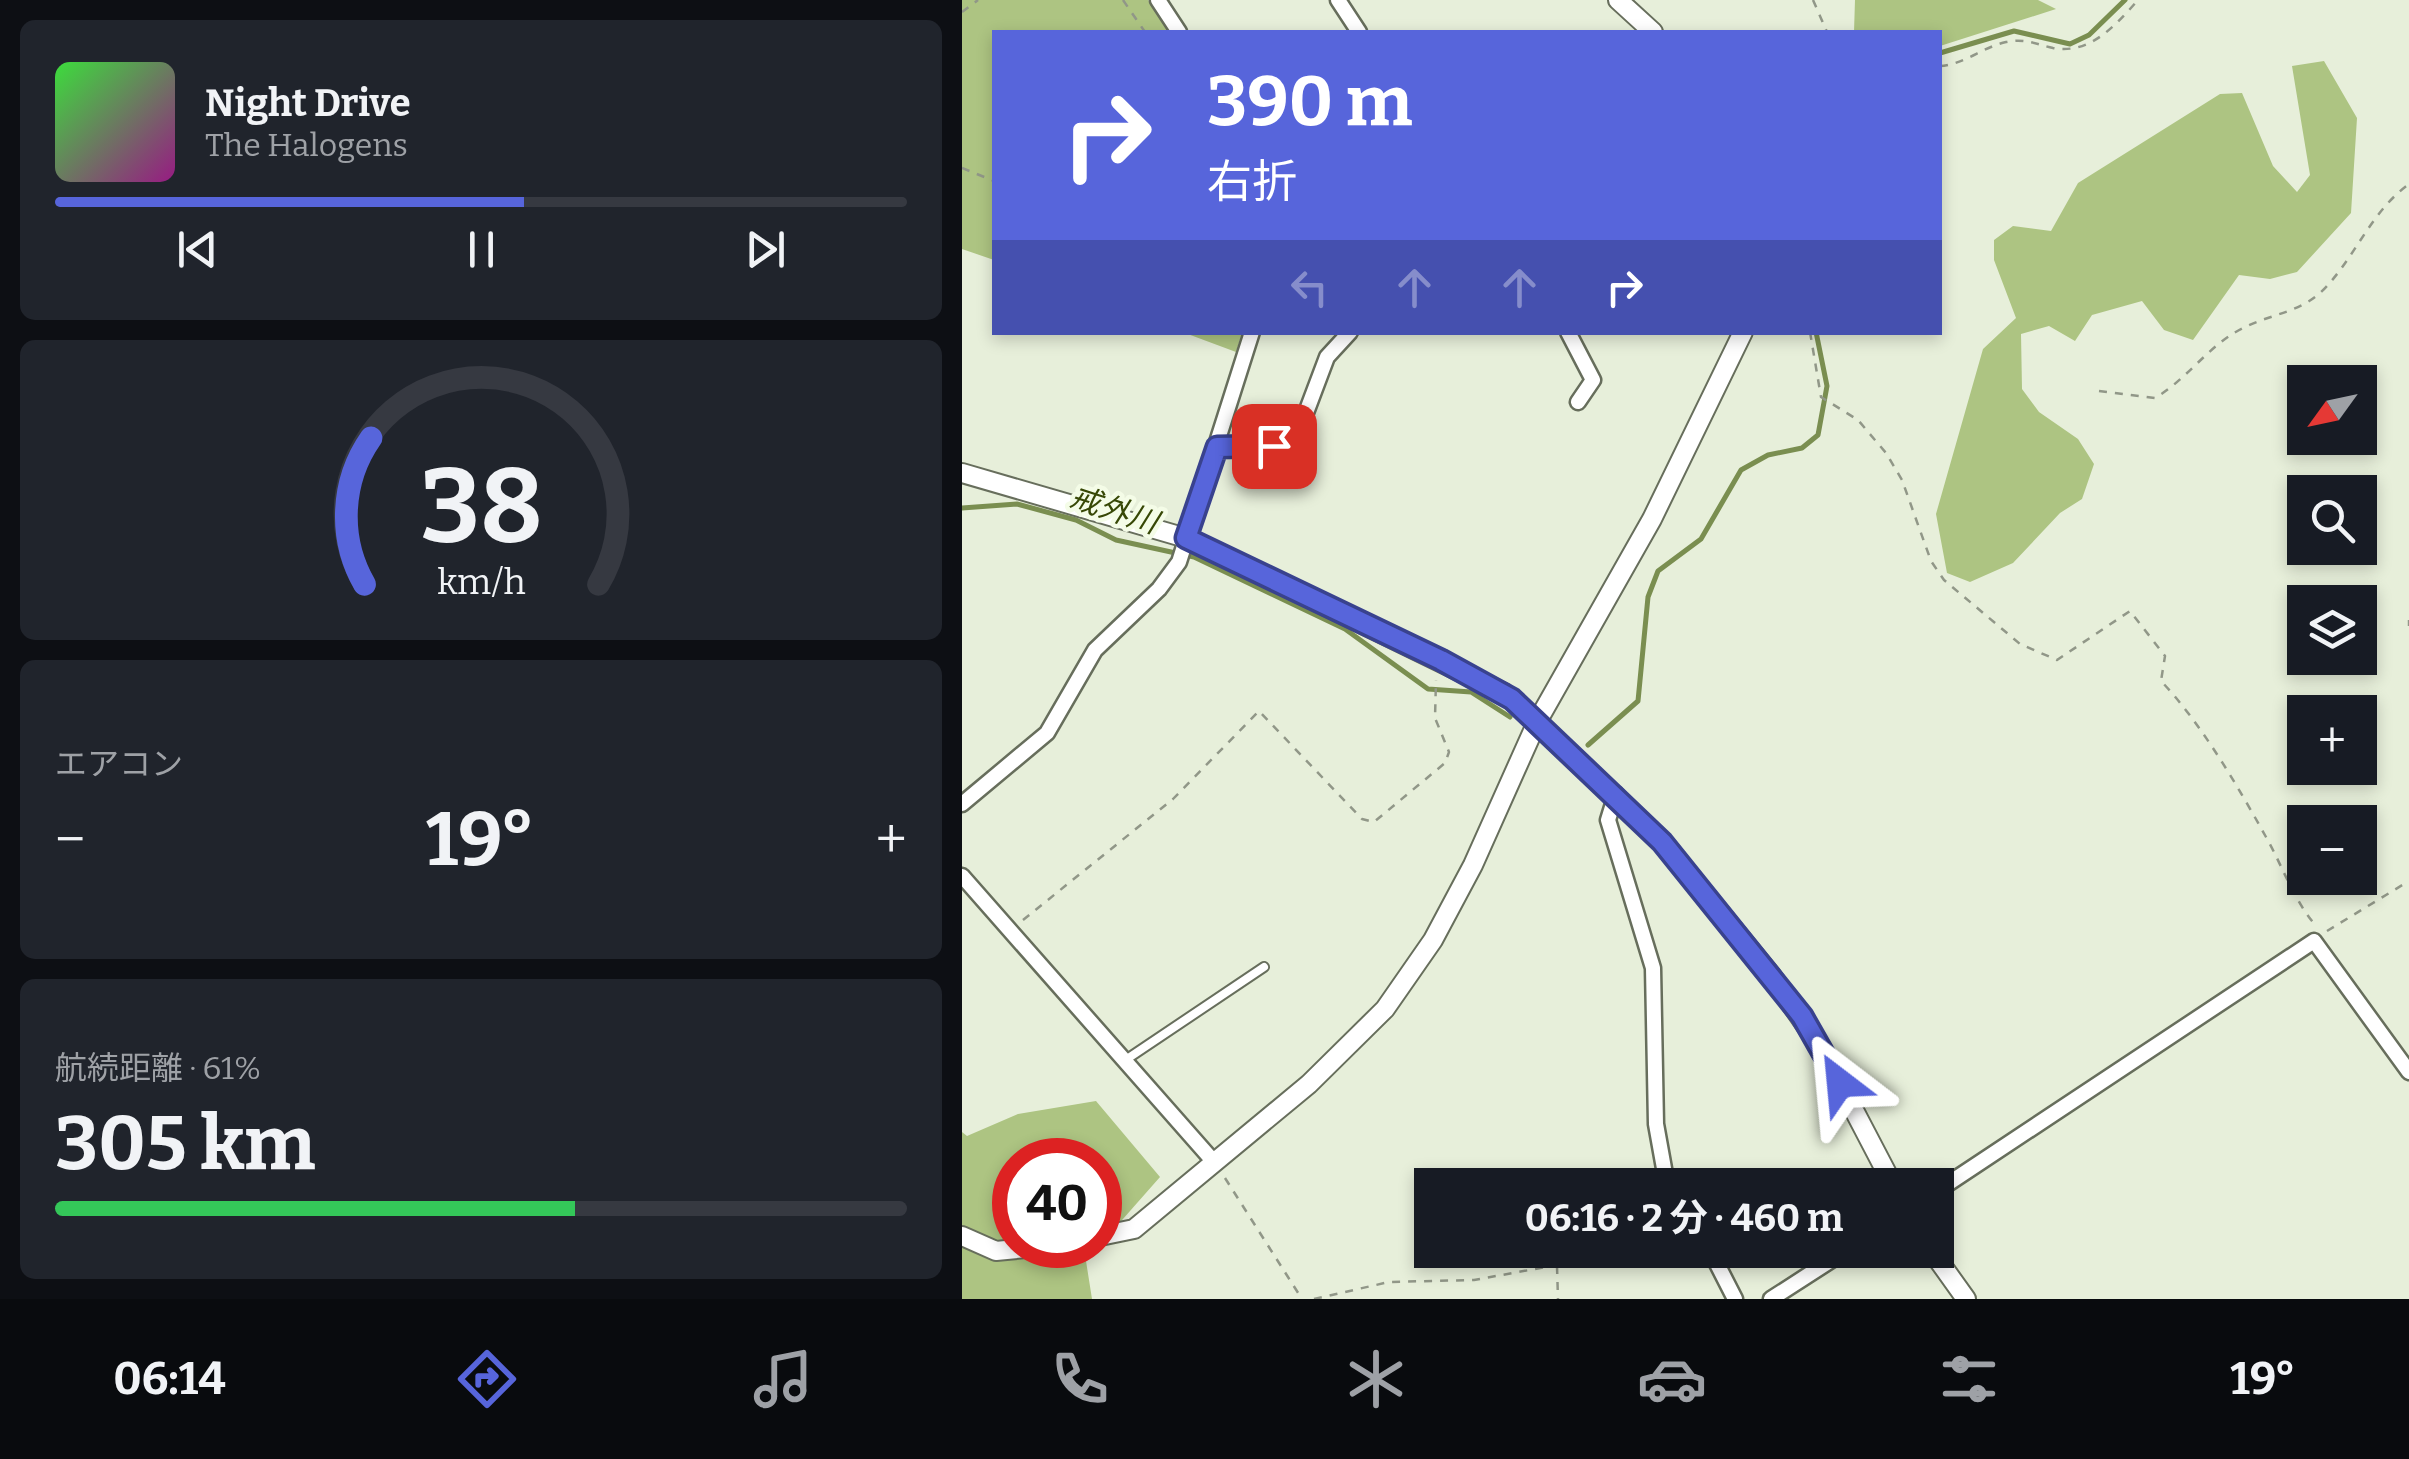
<!DOCTYPE html>
<html lang="ja">
<meta charset="utf-8">
<style>
:root{--surface:#171b24;--page:#20242c;--text:#f1f3f6;--muted:#9ea1a6;--line:#363941;--accent:#5765db}
body{margin:0;font-family:Bitter,"Noto Sans JP",serif;background:var(--page);color:var(--text);height:100vh;display:flex;flex-direction:column;font-size:38px;white-space:nowrap}
*{box-sizing:border-box;margin:0}
p{font-size:32px;color:var(--muted)}
.icon{flex:none;width:55px;height:55px;fill:none;stroke:currentColor;stroke-width:2;stroke-linecap:round;stroke-linejoin:round}
.map{position:relative;flex:1;overflow:hidden}
.panel{display:flex;flex-direction:column;gap:20px;padding:20px;background:#0d0f14;width:962px}
.panel>*{flex:none}
.hud{position:absolute;left:30px;top:30px;width:950px;height:305px;border-radius:0px;box-shadow:0 5px 15px #0003;background:#5765db;color:#fff;overflow:hidden}
.needle{width:65px;rotate:237deg}
.buttons{position:absolute;left:1325px;top:365px;display:grid;gap:20px}
.buttons a{display:grid;place-items:center;width:90px;height:90px;border-radius:0px;background:var(--surface);box-shadow:0 5px 15px #0003;font-size:50px}
.speed{position:absolute;left:30px;top:1138px;display:flex;gap:20px;font-size:50px;font-weight:700;text-align:center}
.speed>*{display:grid;place-content:center;width:130px;height:130px;border-radius:50%;background:var(--surface);box-shadow:0 5px 15px #0003;line-height:1}
.speed .limit{border:15px solid #d22;background:#fff;color:#111}
.pin{position:absolute;display:grid;place-items:center;width:85px;height:85px;color:#fff;margin:-42px;border-radius:20px;box-shadow:0 5px 15px #0006}
.me{position:absolute;width:110px;margin:-55px;rotate:331deg;stroke-linejoin:round;filter:drop-shadow(0 0 8px #0008)}
.turn{display:flex;align-items:center;gap:35px;height:210px;padding:0 50px;font-size:45px}
.turn .icon{width:130px;height:130px;stroke-width:2.5}
.turn b{display:block;font-size:70px;line-height:85px}
.lanes{display:flex;align-items:center;height:95px;padding:0 50px;background:#0003;justify-content:center;gap:50px;direction:ltr}
.lanes .off{opacity:.35}
.big{font-size:75px;font-weight:700;line-height:1.1}
.panel .widget{flex:1;display:flex;flex-direction:column;justify-content:center;gap:15px;min-width:0;padding:0 35px;border-radius:15px;background:var(--page)}
.panel .dial{align-items:center;gap:0}
.dial svg{height:260px;overflow:visible;fill:none;stroke:var(--line);stroke-width:7;stroke-linecap:round;text-anchor:middle}
.dial text{fill:var(--text);stroke:none}
.song{display:flex;align-items:center;gap:30px}
.cover{width:120px;height:120px;border-radius:15px;background:linear-gradient(135deg,hsl(120 70% 55%),hsl(310 70% 35%))}
.played{height:10px;border-radius:5px;background:linear-gradient(90deg,var(--accent) 55%,var(--line) 55%)}
.keys{display:flex;justify-content:space-around;direction:ltr}
.heat{display:flex;justify-content:space-between;align-items:center;font-size:55px;direction:ltr}
.charge{height:15px;border-radius:8px;background:linear-gradient(90deg,#34c759 61%,var(--line) 0)}
.trip{position:absolute;left:452px;top:1168px;width:540px;height:100px;border-radius:0px;background:var(--surface);box-shadow:0 5px 15px #0003;font-weight:700;line-height:100px;text-align:center}
.dock{display:flex;height:160px;justify-content:space-around;align-items:center;background:#090b0e;color:var(--muted)}
.dock .icon{width:70px;height:70px}
.dock .on{color:var(--accent)}
.dock b{font-size:45px;color:var(--text)}
main{display:flex;flex:1;min-height:0}
.map>svg:first-child{display:block}
.green{fill:#adc482}
.lines{fill:none;stroke-linecap:round;stroke-linejoin:round}
.stream{stroke:#7a8e50;stroke-width:5}
.service-casing{stroke:#676e5c;stroke-width:12}
.minor-casing{stroke:#676e5c;stroke-width:19}
.tertiary-casing{stroke:#676e5c;stroke-width:22}
.path{stroke:#919788;stroke-width:2.5;stroke-dasharray:8 8;stroke-linecap:butt}
.service{stroke:#fff;stroke-width:8}
.minor{stroke:#fff;stroke-width:14}
.tertiary{stroke:#fff;stroke-width:18}
.route-casing{stroke:#39428e;stroke-width:25}
.route{stroke:#5765db;stroke-width:18}
.labels{text-anchor:middle;dominant-baseline:central;stroke-width:9;stroke-linejoin:round;paint-order:stroke}
.water-label{font-size:30px;font-style:italic;fill:#374806;stroke:#f4fce7}
</style>
<main>
<section class="panel">
<div class="widget">
<div class="song"><i class="cover"></i><div><b>Night Drive</b><p>The Halogens</p></div></div>
<div class="played"></div>
<div class="keys"><svg class="icon" aria-label="previous" viewBox="0 0 24 24"><path d="M18 5L8 12l10 7zM5 5v14"/></svg><svg class="icon" aria-label="pause" viewBox="0 0 24 24"><path d="M8 5v14M16 5v14"/></svg><svg class="icon" aria-label="next" viewBox="0 0 24 24"><path d="M6 5l10 7-10 7zM19 5v14"/></svg></div>
</div>
<div class="widget dial"><svg viewBox="0 0 100 80">
<path d="M14 69A42 42 0 1 1 86 69"/>
<path d="M14 69A42 42 0 0 1 16 24" stroke="#5765db"/>
<text x="50" y="56" font-size="32" font-weight="700">38</text>
<text x="50" y="72" font-size="11">km/h</text>
</svg></div>
<div class="widget"><p>エアコン</p>
<div class="heat"><a>−</a><b class="big">19°</b><a>+</a></div>
</div>
<div class="widget"><p>航続距離 · 61%</p><b class="big">305 km</b><div class="charge"></div></div>
</section>
<div class="map">
<svg width="1447" height="1299" viewBox="0 0 1447 1299">
<rect width="100%" height="100%" fill="#e7efda"/>
<path class="green" d="M0,0H186L208,32H32V260L0,249Z
M893,0H1076L1094,9L978,46V32H892Z
M1362,61L1395,118L1389,213L1335,272L1308,279L1277,275L1231,340L1202,330L1180,301L1130,315L1113,341L1087,326L1059,334L1060,389L1077,412L1116,439L1132,464L1120,499L1098,513L1051,563L1008,582L985,573L974,514L1021,349L1054,318L1032,260V240L1051,226L1089,231L1116,183L1258,94L1280,93L1311,166L1335,192L1348,175L1330,66Z
M223,333H280L274,352Z
M134,1101L198,1177L138,1245V1160H52V1245H137L124,1261L130,1299H0V1132L5,1136L56,1114Z"/>
<g class="lines">
<path class="stream" d="M978,53L1052,31L1108,44L1127,35L1163,0
M0,508L55,504L114,520L154,540L232,557L383,629L466,689L509,692L548,717
M626,745L676,701L686,597L696,571L739,539L779,470L806,455L840,448L856,435L865,386L854,332"/>
<defs>
<path id="service" d="M162,1061L302,967"/>
<path id="minor" d="M196,0L217,32
M376,0L397,32
M606,332L631,380L616,402
M255,447L313,446L336,434L365,357L388,332
M654,794L646,820L691,968L694,1124L705,1185
M0,804L85,733L133,650L197,589L217,562L290,332
M0,876L252,1162
M975,1191L1352,941L1447,1072
M748,1250L773,1299
M809,1299L885,1250"/>
<path id="tertiary" d="M656,0L691,32
M0,473L224,538L542,693L700,842L809,975L860,1049L931,1185
M0,1236L34,1251L95,1245
M138,1236L172,1229L347,1084L423,1009L471,940L511,865L575,722L690,519L781,332
M969,1250L1004,1299"/>
</defs>
<use href="#service" class="service-casing"/>
<use href="#minor" class="minor-casing"/>
<use href="#tertiary" class="tertiary-casing"/>
<path class="path" d="M161,0L183,32
M851,0L865,32
M0,12L16,0
M978,66C1001,65 1021,47 1044,42C1063,38 1073,44 1091,48C1128,55 1154,25 1176,0
M0,168L32,181
M848,332L859,397L896,420L924,453L940,480L969,561L982,580L1058,644L1095,660L1168,611L1203,656L1199,681C1239,723 1275,785 1304,837C1321,867 1331,899 1354,926
M1137,391L1193,398C1227,378 1247,344 1283,327C1312,313 1342,312 1365,286C1395,253 1410,211 1447,184
M1447,620V626
M61,920L211,799L297,711L400,819L412,822L483,763L487,752L473,718L474,680
M1365,931L1447,881
M263,1178L340,1299
M595,1266L596,1299
M352,1299L427,1282L512,1280L595,1265L641,1250"/>
<use href="#service" class="service"/>
<use href="#minor" class="minor"/>
<use href="#tertiary" class="tertiary"/>
</g>
<g class="lines">
<defs>
<path id="route" d="M312,446L255,447L224,538L479,660L550,699L700,842L840,1016L878,1083"/>
</defs>
<use href="#route" class="route-casing"/>
<use href="#route" class="route"/>
</g>
<g class="labels">
<g class="water-label">
<text transform="translate(152 510) rotate(18)">戒外川</text>
</g>
</g>
</svg>
<div class="buttons">
<a><svg class="needle" viewBox="-14 -14 28 28"><path d="M0-13l5 13h-10z" fill="#e53935"/><path d="M0 13l5-13h-10z" fill="#9ea1a6"/></svg></a>
<a><svg class="icon" aria-label="search" viewBox="0 0 24 24"><circle cx="10" cy="10" r="6"/><path d="M15 15l6 6"/></svg></a>
<a><svg class="icon" aria-label="layers" viewBox="0 0 24 24"><path d="M12 4l9 5-9 5-9-5zM3 14l9 5 9-5"/></svg></a>
<a>+</a>
<a>−</a>
</div>
<div class="speed"><div class="limit">40</div></div>
<div class="pin" style="left:312px;top:446px;background:#d93025"><svg class="icon" aria-label="arrive" viewBox="0 0 24 24"><path d="M6 21V4h12l-3 4 3 4H6"/></svg></div>
<svg class="me" style="left:878px;top:1083px" viewBox="-20 -20 40 40"><path d="M0-17L14 15 0 8-14 15z" fill="#5765db" stroke="#fff" stroke-width="4"/></svg>
<div class="trip">06:16 · 2 分 · 460 m</div>
<div class="hud">
<div class="turn"><svg class="icon" aria-label="right" viewBox="0 0 24 24"><path d="M7 20v-9h11M14 6l5 5-5 5"/></svg><div><b>390 m</b>右折</div></div>
<div class="lanes"><svg class="icon off" aria-label="left" viewBox="0 0 24 24"><path d="M17 20v-9H6M10 6l-5 5 5 5"/></svg><svg class="icon off" aria-label="ahead" viewBox="0 0 24 24"><path d="M12 20V5M6 11l6-6 6 6"/></svg><svg class="icon off" aria-label="ahead" viewBox="0 0 24 24"><path d="M12 20V5M6 11l6-6 6 6"/></svg><svg class="icon" aria-label="right" viewBox="0 0 24 24"><path d="M7 20v-9h11M14 6l5 5-5 5"/></svg></div>
</div>
</div>
</main>
<nav class="dock">
<b>06:14</b>
<svg class="icon on" aria-label="directions" viewBox="0 0 24 24"><path d="M12 3l9 9-9 9-9-9zM9 14v-3h6M13 9l2 2-2 2"/></svg>
<svg class="icon" aria-label="music" viewBox="0 0 24 24"><path d="M9 18V5l10-2v13"/><circle cx="6" cy="18" r="3"/><circle cx="16" cy="16" r="3"/></svg>
<svg class="icon" aria-label="phone" viewBox="0 0 24 24"><path d="M5 4h4l2 5-3 2q2 4 5 5l2-3 5 2v4C11 20 4 13 5 4z"/></svg>
<svg class="icon" aria-label="climate" viewBox="0 0 24 24"><path d="M12 3v18M4 7l16 10M4 17L20 7"/></svg>
<svg class="icon" aria-label="car" viewBox="0 0 24 24"><path d="M5 17H2v-5l4-1 3-4h7l3 4 3 1v5h-3M9 17h6M6 11h13"/><circle cx="7" cy="17" r="2"/><circle cx="17" cy="17" r="2"/></svg>
<svg class="icon" aria-label="filters" viewBox="0 0 24 24"><path d="M4 7h16M4 17h16"/><circle cx="9" cy="7" r="2"/><circle cx="15" cy="17" r="2"/></svg>
<b>19°</b>
</nav>
